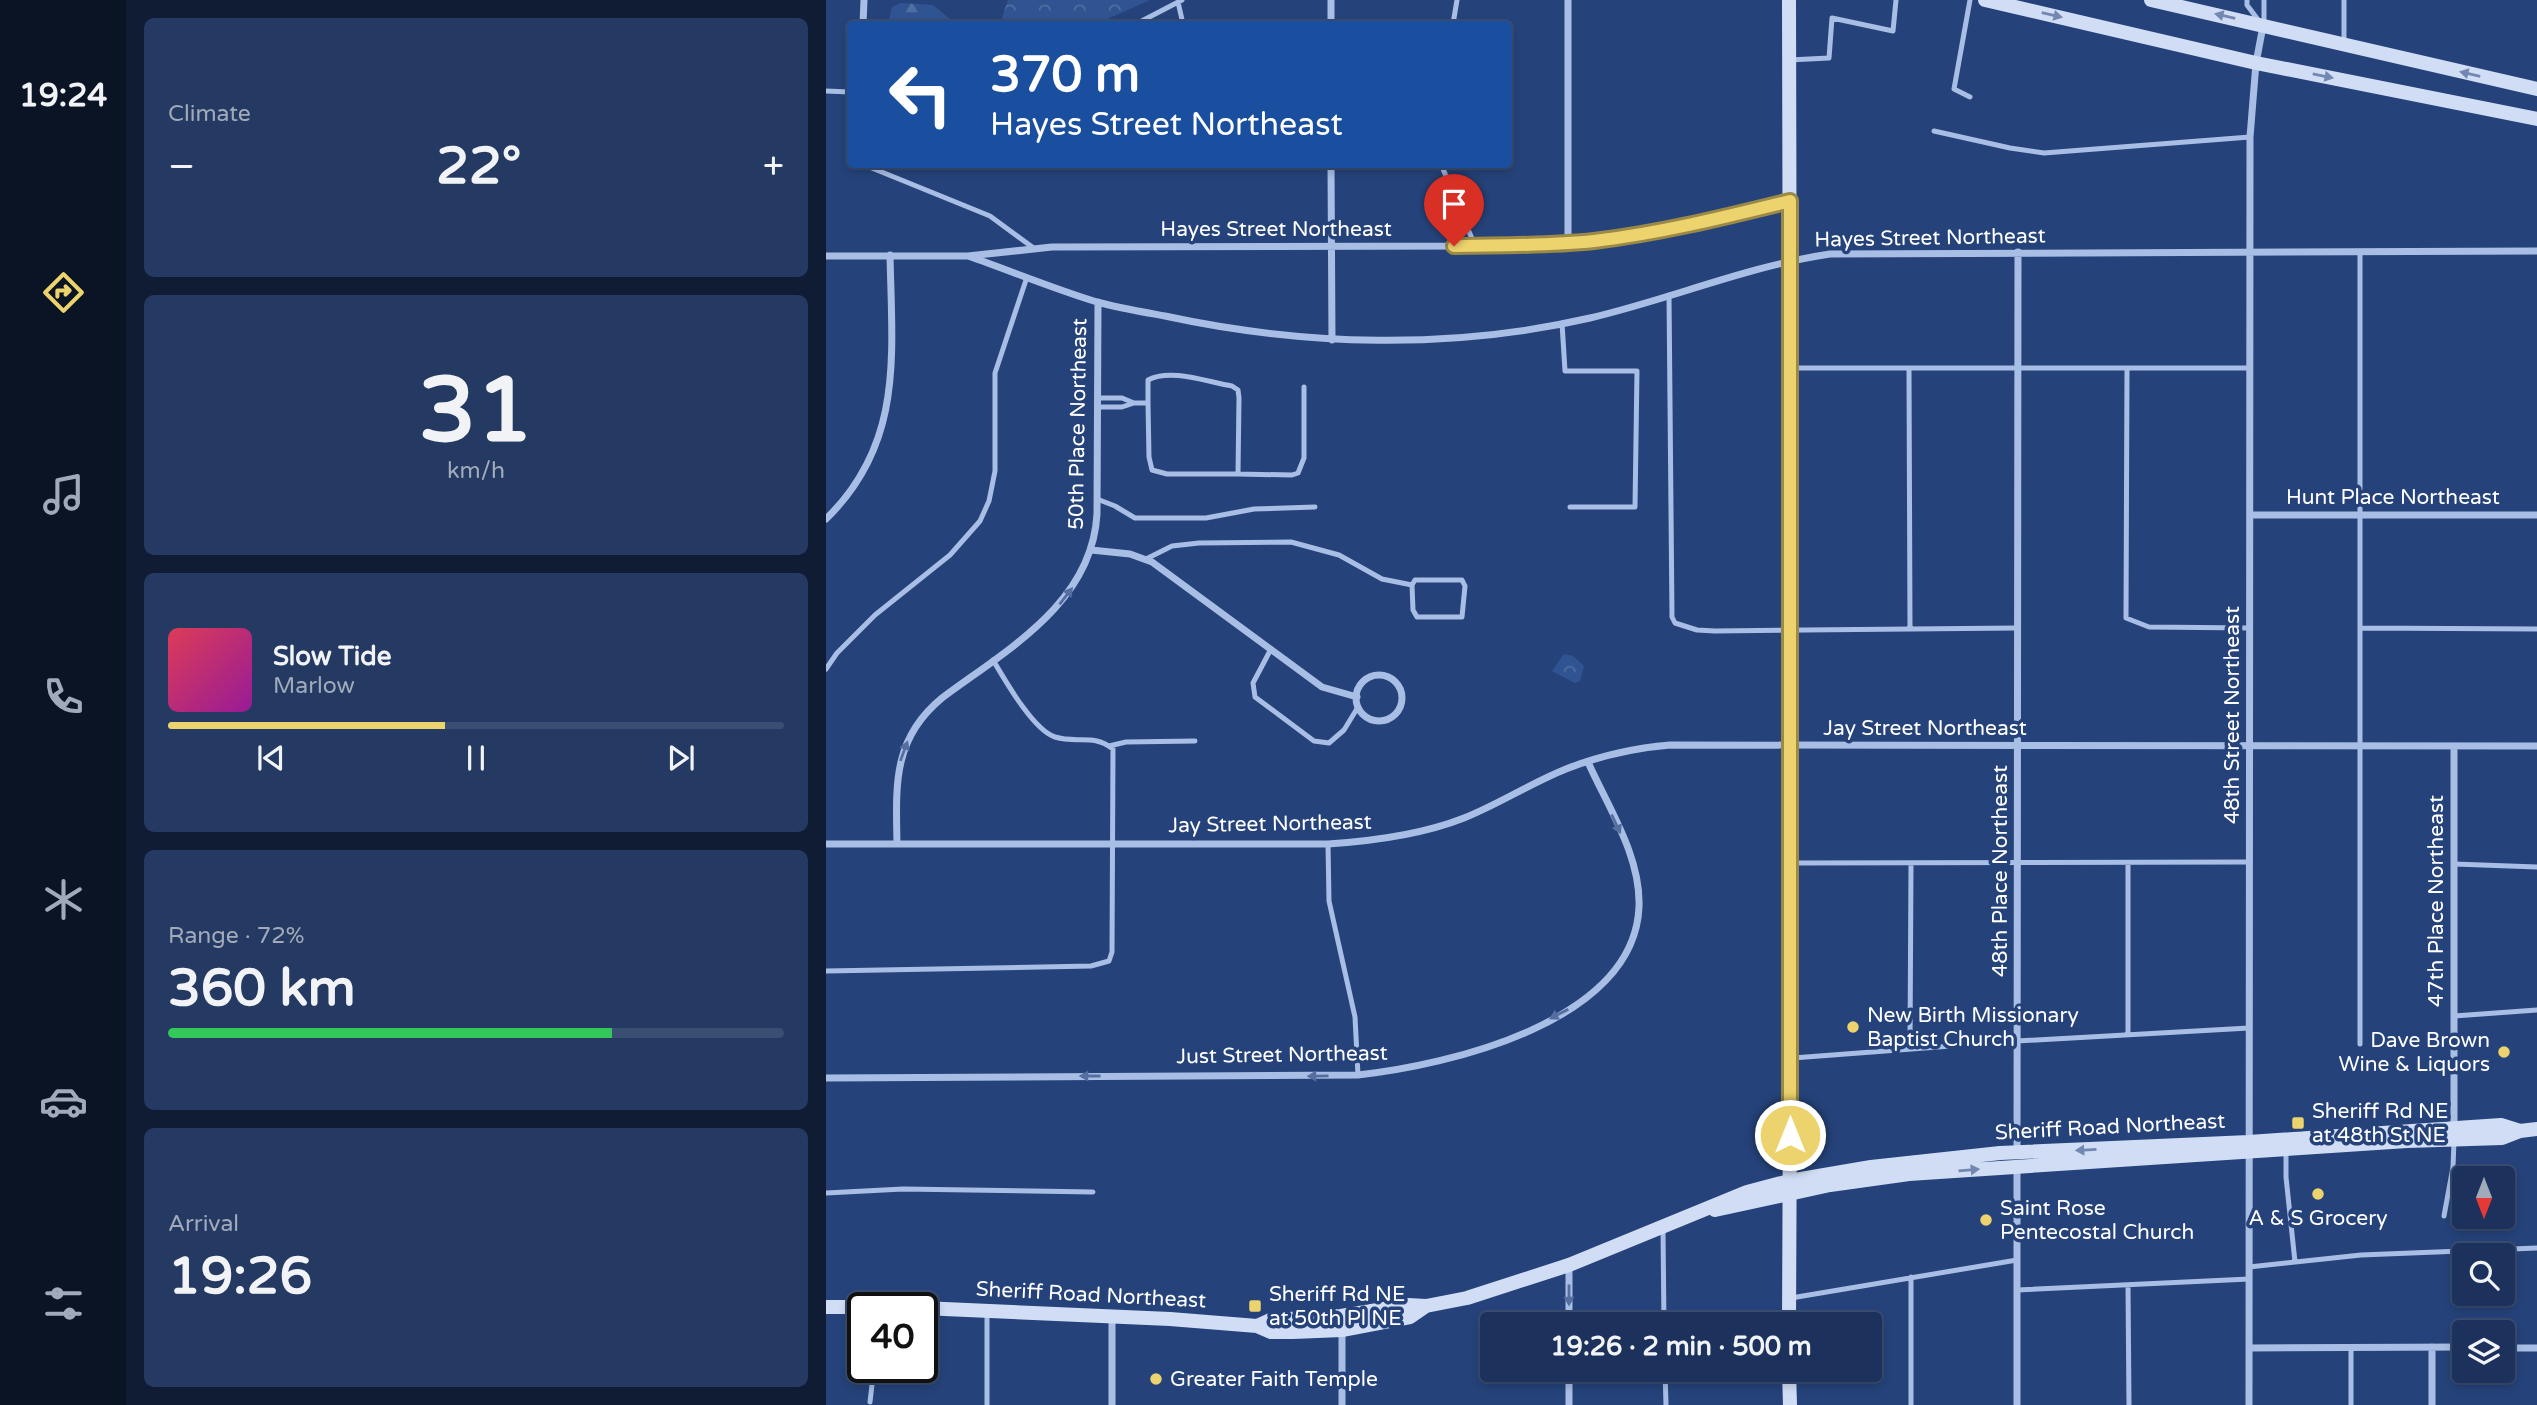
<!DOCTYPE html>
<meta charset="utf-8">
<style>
:root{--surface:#1c325c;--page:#253a62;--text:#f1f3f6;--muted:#a0aabb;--line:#3a4d72;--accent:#edd36d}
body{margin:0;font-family:"Varela Round",sans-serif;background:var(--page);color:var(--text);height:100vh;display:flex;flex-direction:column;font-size:26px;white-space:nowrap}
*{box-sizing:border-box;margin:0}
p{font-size:23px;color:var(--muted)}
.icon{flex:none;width:38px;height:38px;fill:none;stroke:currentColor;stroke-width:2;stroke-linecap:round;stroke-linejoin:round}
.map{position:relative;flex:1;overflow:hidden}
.side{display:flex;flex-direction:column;gap:18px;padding:18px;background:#0f1c33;width:700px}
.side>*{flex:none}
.banner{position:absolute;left:21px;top:21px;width:665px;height:147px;border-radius:7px;box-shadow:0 4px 10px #0003,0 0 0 2px var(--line);background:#1a4fa0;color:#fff;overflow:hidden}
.needle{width:46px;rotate:180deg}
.buttons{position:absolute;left:1626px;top:1166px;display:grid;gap:14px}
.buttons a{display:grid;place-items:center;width:63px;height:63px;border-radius:7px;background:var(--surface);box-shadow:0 4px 10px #0003,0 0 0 2px var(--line);font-size:35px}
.speed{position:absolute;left:21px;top:1292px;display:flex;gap:14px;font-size:35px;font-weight:700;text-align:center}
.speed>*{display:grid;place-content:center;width:91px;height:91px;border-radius:50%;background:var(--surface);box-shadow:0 4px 10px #0003,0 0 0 2px var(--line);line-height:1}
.speed .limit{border:4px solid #111;border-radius:10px;background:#fff;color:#111}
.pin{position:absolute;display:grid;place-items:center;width:60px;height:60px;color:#fff;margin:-72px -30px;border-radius:50% 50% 50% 0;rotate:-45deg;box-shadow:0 0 7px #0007}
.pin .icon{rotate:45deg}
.me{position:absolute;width:77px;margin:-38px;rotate:0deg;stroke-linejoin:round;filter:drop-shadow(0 0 5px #0008)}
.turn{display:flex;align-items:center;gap:24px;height:147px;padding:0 28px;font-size:32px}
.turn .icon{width:91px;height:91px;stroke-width:2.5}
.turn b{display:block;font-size:49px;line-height:60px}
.big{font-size:52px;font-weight:700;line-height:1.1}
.side .tile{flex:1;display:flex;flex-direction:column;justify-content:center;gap:10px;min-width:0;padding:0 24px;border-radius:10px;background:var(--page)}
.side .dial{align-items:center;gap:0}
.dial b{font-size:91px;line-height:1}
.song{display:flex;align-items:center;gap:21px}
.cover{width:84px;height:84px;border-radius:10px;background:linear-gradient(135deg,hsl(350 70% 55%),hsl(300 70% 35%))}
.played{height:7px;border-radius:4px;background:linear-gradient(90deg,var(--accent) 45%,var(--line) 45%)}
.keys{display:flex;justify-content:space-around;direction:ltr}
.heat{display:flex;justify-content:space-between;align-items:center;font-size:38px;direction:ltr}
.charge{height:10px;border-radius:5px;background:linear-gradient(90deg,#34c759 72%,var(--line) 0)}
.trip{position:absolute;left:654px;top:1312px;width:402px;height:70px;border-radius:7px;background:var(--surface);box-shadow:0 4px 10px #0003,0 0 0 2px var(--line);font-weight:700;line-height:70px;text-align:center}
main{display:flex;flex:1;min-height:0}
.dock{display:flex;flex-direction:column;width:126px;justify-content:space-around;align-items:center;background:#0b1425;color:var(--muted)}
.dock .icon{width:49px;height:49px}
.dock .selected{color:var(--accent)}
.dock b{font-size:32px;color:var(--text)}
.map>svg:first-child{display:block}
.forest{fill:url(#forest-firs)}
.park{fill:url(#park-crowns)}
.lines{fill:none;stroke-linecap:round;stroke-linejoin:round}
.lane{stroke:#a8bee4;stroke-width:5}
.street{stroke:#a8bee4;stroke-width:7}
.secondary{stroke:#d1ddf4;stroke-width:14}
.oneway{fill:#7288b1}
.oneway2{fill:#536e9f}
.route-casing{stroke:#9a8947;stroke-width:18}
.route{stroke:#edd36d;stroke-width:12}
.poi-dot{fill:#edd36d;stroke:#25437a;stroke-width:2.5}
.labels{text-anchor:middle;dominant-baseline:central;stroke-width:7;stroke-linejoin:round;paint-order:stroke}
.street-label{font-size:21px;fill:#fff;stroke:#25437a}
.poi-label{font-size:21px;fill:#fff;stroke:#25437a;text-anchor:start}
</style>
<main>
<nav class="dock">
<b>19:24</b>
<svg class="icon selected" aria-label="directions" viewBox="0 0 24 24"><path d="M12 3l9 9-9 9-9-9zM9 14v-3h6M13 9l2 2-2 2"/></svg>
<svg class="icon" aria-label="music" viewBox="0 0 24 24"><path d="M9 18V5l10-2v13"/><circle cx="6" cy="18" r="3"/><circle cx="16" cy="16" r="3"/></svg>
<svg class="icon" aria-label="phone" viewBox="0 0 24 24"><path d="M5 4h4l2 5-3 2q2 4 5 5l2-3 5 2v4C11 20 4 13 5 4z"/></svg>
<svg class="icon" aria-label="climate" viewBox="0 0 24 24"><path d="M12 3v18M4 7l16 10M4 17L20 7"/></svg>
<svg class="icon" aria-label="car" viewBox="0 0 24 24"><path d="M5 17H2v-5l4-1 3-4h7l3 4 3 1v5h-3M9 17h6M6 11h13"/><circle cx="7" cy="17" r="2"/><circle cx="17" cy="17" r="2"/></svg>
<svg class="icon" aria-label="filters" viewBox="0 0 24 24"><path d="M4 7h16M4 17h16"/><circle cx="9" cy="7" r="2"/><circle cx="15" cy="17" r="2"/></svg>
</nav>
<section class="side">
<div class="tile"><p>Climate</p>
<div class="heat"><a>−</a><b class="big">22°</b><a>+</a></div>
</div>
<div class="tile dial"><b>31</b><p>km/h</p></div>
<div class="tile">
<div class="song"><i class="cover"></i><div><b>Slow Tide</b><p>Marlow</p></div></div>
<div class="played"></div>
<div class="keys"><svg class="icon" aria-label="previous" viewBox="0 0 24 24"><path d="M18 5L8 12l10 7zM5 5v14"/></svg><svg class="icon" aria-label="pause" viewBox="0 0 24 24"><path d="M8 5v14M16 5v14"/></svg><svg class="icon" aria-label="next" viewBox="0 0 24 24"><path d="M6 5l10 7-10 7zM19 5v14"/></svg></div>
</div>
<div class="tile"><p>Range · 72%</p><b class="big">360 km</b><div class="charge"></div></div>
<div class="tile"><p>Arrival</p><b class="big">19:26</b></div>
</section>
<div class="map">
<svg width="1711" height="1405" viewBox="0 0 1711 1405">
<defs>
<pattern id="forest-firs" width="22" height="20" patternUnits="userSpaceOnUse" patternTransform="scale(1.75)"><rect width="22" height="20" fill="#305492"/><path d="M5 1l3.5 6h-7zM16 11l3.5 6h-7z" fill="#4f6ea2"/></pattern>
<pattern id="park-crowns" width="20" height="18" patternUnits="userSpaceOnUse" patternTransform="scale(1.75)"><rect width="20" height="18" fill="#305492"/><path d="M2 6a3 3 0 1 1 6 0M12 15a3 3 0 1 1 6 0" fill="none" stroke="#4f6ea2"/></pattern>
</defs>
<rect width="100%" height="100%" fill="#25437a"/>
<path class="forest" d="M75,3L107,5L125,20L134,24H62L66,7Z"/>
<path class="park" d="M182,0H324L270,24H174Z
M738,654L747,656L758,666L754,681L749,683L726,671Z"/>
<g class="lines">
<path class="lane" d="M1144,0L1128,89L1144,97
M1421,0V5L1433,21
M1518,0V41
M352,2L357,24
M1438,23V0
M310,24L356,0
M627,24L631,0
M963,60L1003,58L1006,18L1067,31L1070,0
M0,91L24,92
M1108,131L1184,148L1218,153L1424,137
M36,164L164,216L209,249
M291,164L293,167L325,164
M333,164L355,167L360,164
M615,164L649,246
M1534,252V1044
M843,295L846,617L849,623L871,630L889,631L1191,628
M736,323L739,371H811L809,507H744
M964,368H1424
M1083,369L1084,628
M1301,369L1300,618L1323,627L1424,628
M308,403H322V380C345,368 381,382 406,386L412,390L413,398L412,474H341L326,470L323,457L322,403
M271,407H296L308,403L296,398H272
M412,474L466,475L472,473L478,458V387
M271,499L289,506L309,518H380L428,509L489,507
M320,559L346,546L373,543L465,542L513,555L556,579L586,585L589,580H636L639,586L636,617H591L587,610L586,585
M1535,628L1711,629
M445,649L427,683L429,697L488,741L503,743L518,730L532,707
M0,669L11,653L49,615L124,555L154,521L163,501L169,471V373L201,277
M283,746L300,742L369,741
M502,844L503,901L529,1017L532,1075
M968,863L1424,862
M1628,864L1711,867
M0,971L265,966L283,961L286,952L287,749C267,733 251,744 229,737C207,730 179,680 167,660
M1628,1016L1711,1010
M1302,1035V863
M1084,1049L1085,863
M967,1058L1191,1041L1423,1028
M1460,1151V1177L1469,1262
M0,1193L77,1189L267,1192
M1618,1216L1627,1167L1628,1141
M837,1229L838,1325
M1423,1267L1535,1255L1711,1248
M1085,1277V1405
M1302,1285L1303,1405
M1191,1290L1423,1279
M965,1298L1191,1260
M1525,1347V1405
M839,1370L840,1405
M44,1402L48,1367
M161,1405V1313"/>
<path class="street" d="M505,0V24
M37,24L38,0
M505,164L506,340
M742,243V0
M0,256H142L226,247L649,246L742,243L812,235L877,223L963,201
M142,256C185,271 228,289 271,302C293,308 317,312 339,316C478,346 625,350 764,318C845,299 922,266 1004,254L1711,251
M1424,515H1711
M0,519C78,443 66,355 64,255
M265,550L304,554L326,562L496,687L531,697
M530 698a23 23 0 1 1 46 0a23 23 0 1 1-46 0Z
M1628,746V1130
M0,844H502C548,841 595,835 638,818C673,804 705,783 740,769C773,756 809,748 844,745L1711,746
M71,844C70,786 66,739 116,698C180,650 266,604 271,514L272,302
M0,1078L532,1075C623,1065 808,1022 813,907C815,856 782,807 762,762
M1191,1155L1192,252
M1191,1167V1405
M743,1266V1325
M516,1330V1405
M1606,1347V1405
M1423,1348L1638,1347
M1676,1348H1711
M286,1405V1317
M743,1405V1370
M1423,1405L1424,137L1430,63L1437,26"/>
<path class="secondary" d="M1159,0L1430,63L1711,119
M1325,0L1711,89
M889,1210L1004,1185L1083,1174L1581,1141L1676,1138L1694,1131L1711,1129
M0,1307H88
M96,1308L344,1319L431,1326L445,1332H467L516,1330L584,1317L600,1306
M963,1325L965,863L963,0
M431,1326L444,1320L515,1316L582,1305L600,1306L641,1298L743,1265L921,1192L963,1181L1045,1167L1174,1153L1423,1142L1675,1125L1694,1131
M963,1370L964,1405"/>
</g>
<defs><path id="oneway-solid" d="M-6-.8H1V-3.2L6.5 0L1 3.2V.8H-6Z" transform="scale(1.75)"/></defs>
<g class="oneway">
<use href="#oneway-solid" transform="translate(1226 15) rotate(13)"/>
<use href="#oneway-solid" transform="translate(1399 16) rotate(-167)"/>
<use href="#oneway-solid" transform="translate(1644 74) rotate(-167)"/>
<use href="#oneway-solid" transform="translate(1497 76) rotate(11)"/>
<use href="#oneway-solid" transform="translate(1260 1150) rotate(177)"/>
<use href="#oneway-solid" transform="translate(1143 1170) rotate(-5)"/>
</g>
<g class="oneway2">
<use href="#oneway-solid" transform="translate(240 596) rotate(-52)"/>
<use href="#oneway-solid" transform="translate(78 751) rotate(-70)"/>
<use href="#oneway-solid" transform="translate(790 824) rotate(65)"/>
<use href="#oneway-solid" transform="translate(733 1014) rotate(153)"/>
<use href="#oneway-solid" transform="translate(264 1076) rotate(180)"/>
<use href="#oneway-solid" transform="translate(492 1076) rotate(179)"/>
<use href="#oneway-solid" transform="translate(743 1295) rotate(90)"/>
</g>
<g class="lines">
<defs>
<path id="route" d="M628,246C675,245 721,246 768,241C835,233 899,217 964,201V1135"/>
</defs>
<use href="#route" class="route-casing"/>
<use href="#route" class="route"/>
</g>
<g class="poi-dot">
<circle cx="1027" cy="1027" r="7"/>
<circle cx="1678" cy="1052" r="7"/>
<rect x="1465" y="1116" width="14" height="14" rx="3.5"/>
<circle cx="1492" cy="1194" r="7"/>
<circle cx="1160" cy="1220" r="7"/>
<rect x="422" y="1299" width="14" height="14" rx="3.5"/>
<circle cx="330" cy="1379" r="7"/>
</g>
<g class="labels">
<g class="street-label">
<text x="450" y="229">Hayes Street Northeast</text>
<text transform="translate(1104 238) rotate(-1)">Hayes Street Northeast</text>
<text transform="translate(252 424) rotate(-89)">50th Place Northeast</text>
<text x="1567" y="497">Hunt Place Northeast</text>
<text transform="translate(1406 715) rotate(-90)">48th Street Northeast</text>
<text x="1099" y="728">Jay Street Northeast</text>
<text transform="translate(444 824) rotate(-1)">Jay Street Northeast</text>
<text transform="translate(1174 871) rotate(-90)">48th Place Northeast</text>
<text transform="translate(1610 901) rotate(-90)">47th Place Northeast</text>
<text transform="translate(456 1055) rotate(-1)">Just Street Northeast</text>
<text transform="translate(1284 1127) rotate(-3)">Sheriff Road Northeast</text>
<text transform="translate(265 1295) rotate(3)">Sheriff Road Northeast</text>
</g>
<g class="poi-label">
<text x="1041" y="1015">New Birth Missionary<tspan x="1041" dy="24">Baptist Church</tspan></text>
<text x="1664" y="1040" text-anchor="end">Dave Brown<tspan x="1664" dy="24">Wine &amp; Liquors</tspan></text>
<text x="1486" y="1111">Sheriff Rd NE<tspan x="1486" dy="24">at 48th St NE</tspan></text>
<text x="1174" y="1208">Saint Rose<tspan x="1174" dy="24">Pentecostal Church</tspan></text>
<text x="1492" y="1218" text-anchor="middle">A &amp; S Grocery</text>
<text x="443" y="1294">Sheriff Rd NE<tspan x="443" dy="24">at 50th Pl NE</tspan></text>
<text x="344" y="1379">Greater Faith Temple</text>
</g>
</g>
</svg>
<div class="buttons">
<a><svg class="needle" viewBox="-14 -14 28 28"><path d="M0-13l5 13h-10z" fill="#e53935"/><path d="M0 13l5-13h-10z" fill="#a0aabb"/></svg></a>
<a><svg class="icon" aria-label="search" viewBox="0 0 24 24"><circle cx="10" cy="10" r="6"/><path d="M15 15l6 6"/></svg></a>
<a><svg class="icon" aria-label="layers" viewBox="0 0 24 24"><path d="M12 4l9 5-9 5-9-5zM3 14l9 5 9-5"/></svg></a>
</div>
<div class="speed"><div class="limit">40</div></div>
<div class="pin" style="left:628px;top:246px;background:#d93025"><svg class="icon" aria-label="arrive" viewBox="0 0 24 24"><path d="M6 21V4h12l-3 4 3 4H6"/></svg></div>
<svg class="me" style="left:964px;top:1135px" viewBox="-20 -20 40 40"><circle r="17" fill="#edd36d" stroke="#fff" stroke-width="3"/><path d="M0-11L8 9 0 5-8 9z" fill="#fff"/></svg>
<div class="trip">19:26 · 2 min · 500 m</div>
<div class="banner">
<div class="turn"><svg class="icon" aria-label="left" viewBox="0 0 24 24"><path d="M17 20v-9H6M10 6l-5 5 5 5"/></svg><div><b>370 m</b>Hayes Street Northeast</div></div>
</div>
</div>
</main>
